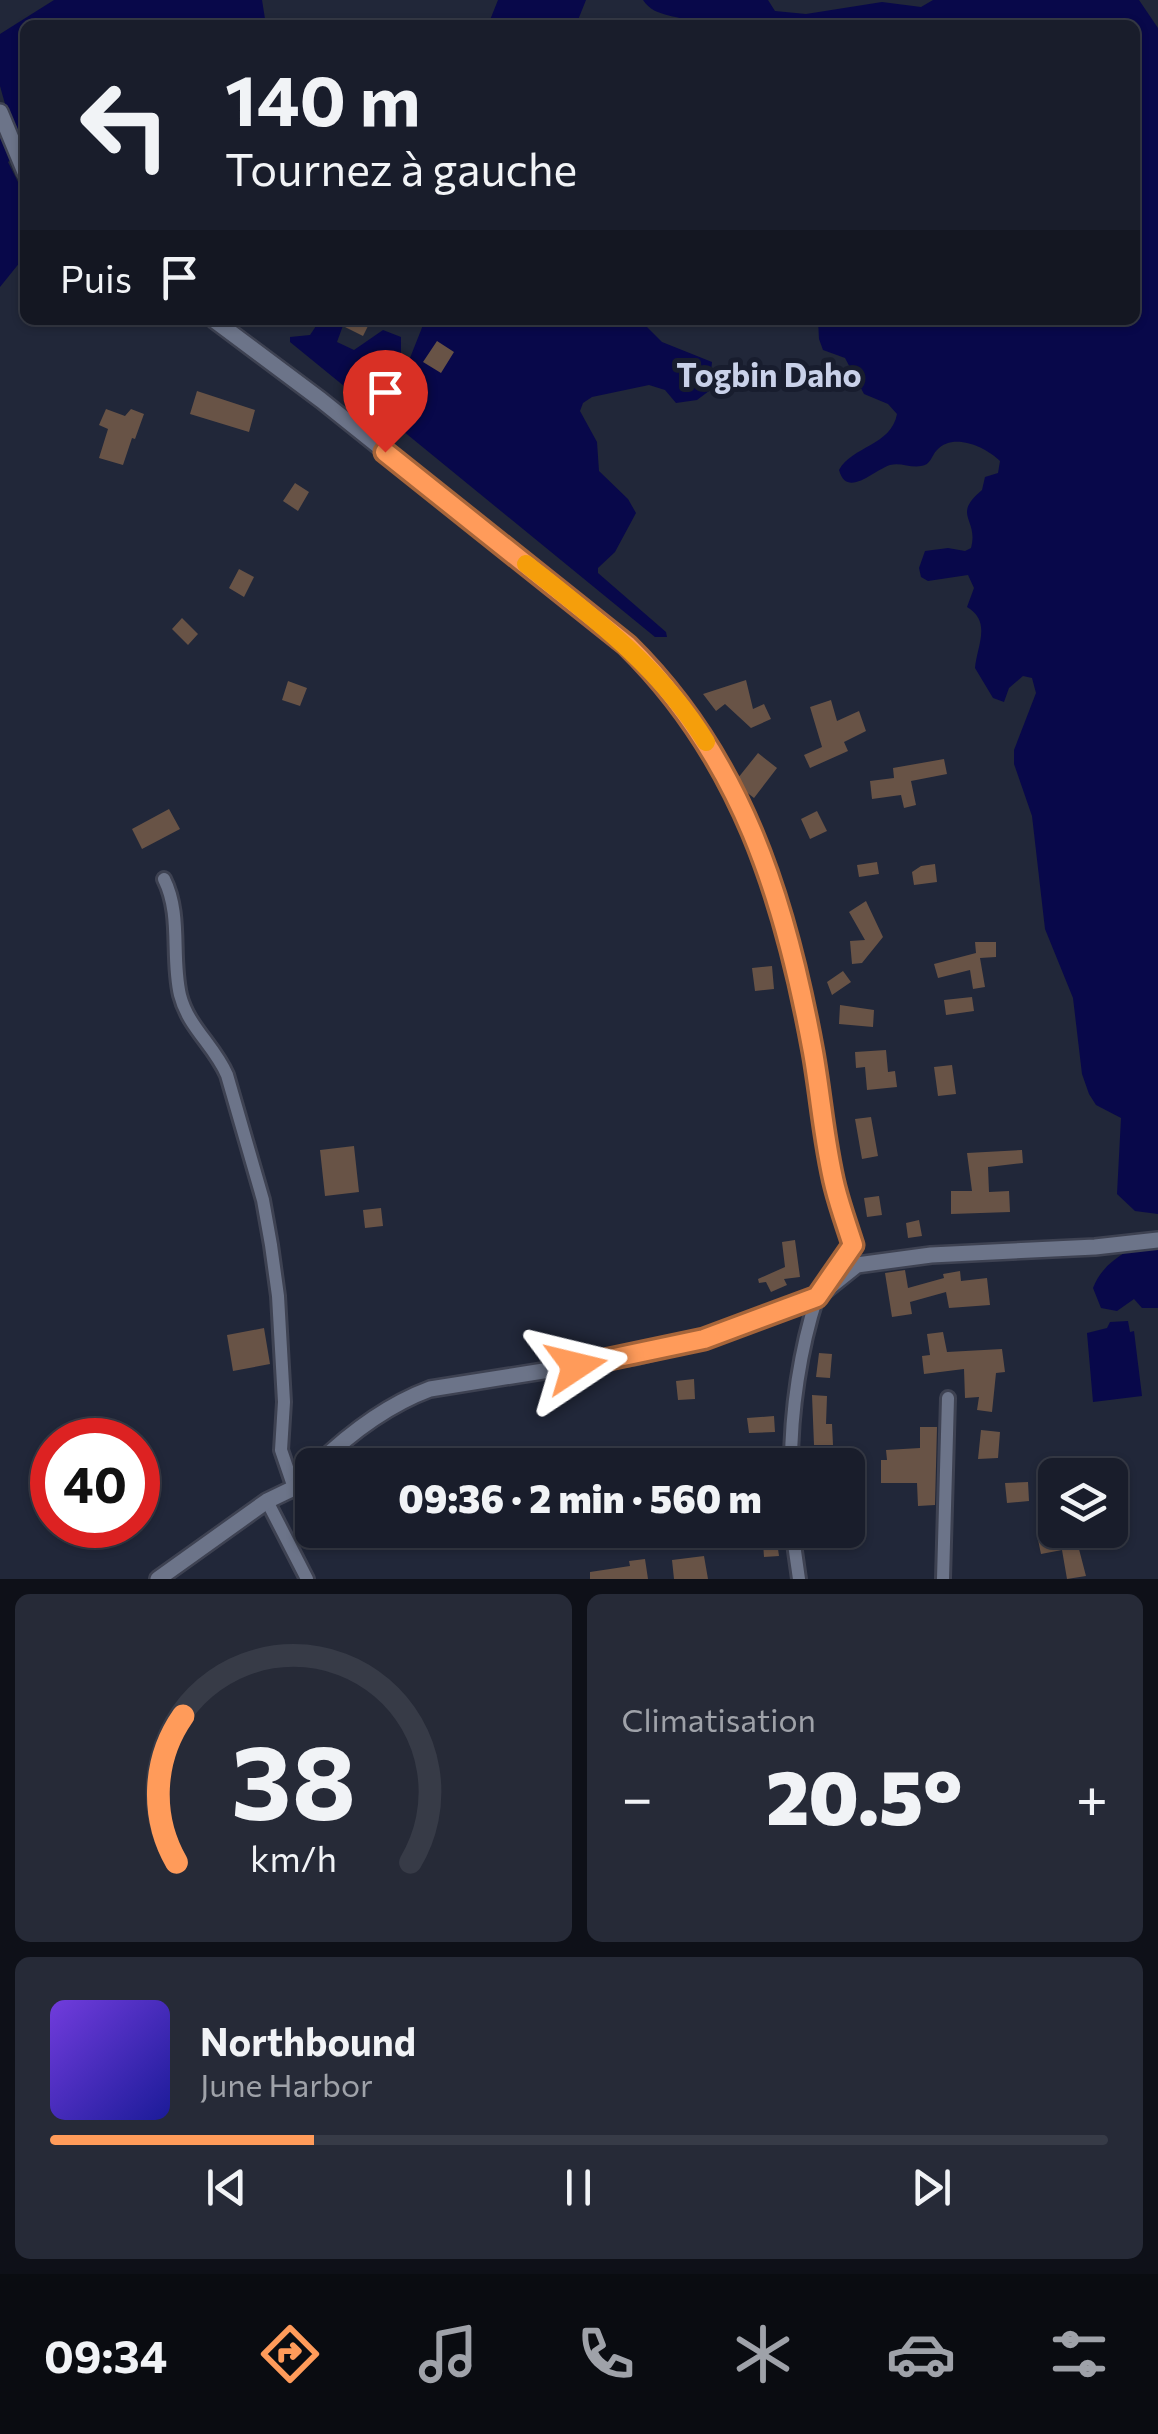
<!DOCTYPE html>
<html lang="fr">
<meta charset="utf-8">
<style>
:root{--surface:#191d2b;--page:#262a37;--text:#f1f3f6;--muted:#9fa2a9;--line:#373b47;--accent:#ff9b5a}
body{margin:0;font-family:Commissioner,sans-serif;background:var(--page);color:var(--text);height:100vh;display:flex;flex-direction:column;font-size:38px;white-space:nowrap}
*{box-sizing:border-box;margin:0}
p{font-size:32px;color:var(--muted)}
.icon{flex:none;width:55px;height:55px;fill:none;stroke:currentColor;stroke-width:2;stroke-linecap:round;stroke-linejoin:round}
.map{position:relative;height:1579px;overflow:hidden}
.side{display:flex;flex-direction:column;gap:15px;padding:15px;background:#0e1018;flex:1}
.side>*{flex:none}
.top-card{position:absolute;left:20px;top:20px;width:1120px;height:305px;border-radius:15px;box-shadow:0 2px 8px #0004,0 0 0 2px var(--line);background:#191d2b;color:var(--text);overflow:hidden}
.buttons{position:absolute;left:1038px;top:1458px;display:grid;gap:20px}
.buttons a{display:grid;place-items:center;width:90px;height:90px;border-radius:15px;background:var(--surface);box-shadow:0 2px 8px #0004,0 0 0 2px var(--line);font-size:50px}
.speed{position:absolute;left:30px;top:1418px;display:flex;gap:20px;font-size:50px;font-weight:700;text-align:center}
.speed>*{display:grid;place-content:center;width:130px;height:130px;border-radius:50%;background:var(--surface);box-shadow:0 2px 8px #0004,0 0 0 2px var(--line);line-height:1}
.speed .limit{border:15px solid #d22;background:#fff;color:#111}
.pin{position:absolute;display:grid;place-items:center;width:85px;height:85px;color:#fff;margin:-102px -42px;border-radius:50% 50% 50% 0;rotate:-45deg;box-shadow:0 0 10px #0007}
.pin .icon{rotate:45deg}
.me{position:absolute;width:110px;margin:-55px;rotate:80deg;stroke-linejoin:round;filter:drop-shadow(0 0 8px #0008)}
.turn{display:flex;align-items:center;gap:35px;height:210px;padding:0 40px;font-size:45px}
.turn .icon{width:130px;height:130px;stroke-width:2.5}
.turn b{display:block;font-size:70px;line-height:85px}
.then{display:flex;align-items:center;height:95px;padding:0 40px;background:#0003;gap:20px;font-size:38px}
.big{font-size:75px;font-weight:800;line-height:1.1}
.side .card{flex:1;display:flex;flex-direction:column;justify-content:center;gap:15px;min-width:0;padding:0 35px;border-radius:15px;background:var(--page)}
.side .dial{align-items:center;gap:0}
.dial svg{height:260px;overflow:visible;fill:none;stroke:var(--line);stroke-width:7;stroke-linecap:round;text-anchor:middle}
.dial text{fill:var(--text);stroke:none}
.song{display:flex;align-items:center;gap:30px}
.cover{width:120px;height:120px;border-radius:15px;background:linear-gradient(135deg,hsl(260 70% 55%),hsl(240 70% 35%))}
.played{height:10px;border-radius:5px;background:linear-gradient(90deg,var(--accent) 25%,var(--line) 25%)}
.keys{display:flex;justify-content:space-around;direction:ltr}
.heat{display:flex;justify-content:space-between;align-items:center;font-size:55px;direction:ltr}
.side .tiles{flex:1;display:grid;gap:15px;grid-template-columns:1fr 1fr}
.card:last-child{grid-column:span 2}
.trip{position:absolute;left:295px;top:1448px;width:570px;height:100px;border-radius:15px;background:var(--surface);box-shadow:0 2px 8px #0004,0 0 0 2px var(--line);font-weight:800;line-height:100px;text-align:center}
.dock{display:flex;height:160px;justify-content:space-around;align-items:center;background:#0a0c11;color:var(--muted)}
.dock .icon{width:70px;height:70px}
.dock .current{color:var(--accent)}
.dock b{font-size:45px;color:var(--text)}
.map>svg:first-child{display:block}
.water{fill:#08084a}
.building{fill:#685346}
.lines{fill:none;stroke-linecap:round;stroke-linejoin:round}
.minor-casing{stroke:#3e4252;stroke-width:18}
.tertiary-casing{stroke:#3e4252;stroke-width:20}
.minor{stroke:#6c7489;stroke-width:12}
.tertiary{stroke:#6c7489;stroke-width:15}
.route-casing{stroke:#a6653a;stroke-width:25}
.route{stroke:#ff9b5a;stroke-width:18}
.slow{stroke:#f59e0b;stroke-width:18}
.labels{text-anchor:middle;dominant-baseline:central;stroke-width:10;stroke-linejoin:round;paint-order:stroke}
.quarter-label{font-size:32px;font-weight:bold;fill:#c9d1e9;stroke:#181d2e}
</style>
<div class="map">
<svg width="1158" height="1579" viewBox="0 0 1158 1579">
<rect width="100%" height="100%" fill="#212739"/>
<path class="water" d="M54,0H262L266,25H25V155L19,154L8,162L25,196V256L0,287V112L7,111L0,86V34Z
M498,0H586L576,25H488Z
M643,0H768L775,11L806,14L882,2L921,7L933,0H1139L1158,28V1214L1135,1211L1117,1194L1121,1118L1096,1105L1089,1094L1082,1074L1073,998L1045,929L1032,816L1014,764V750L1036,693L1032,678L1023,676L1009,688L1004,702L993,698L975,668C977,645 992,622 967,607L974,588L968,575L928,581L921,577L919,568L925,551L948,548L965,551L971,548C979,518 951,516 982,490L985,477L998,473L1000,461C986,447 953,432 937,450C931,456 931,465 921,466C911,468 900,462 890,465C874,470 847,499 839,470C852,446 891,446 897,414L888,404L864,394L845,358L823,350L819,339L818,320H1135V25H699C681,14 655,19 643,0Z
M320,320H345L337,342L354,350L383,330L401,337V353L381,402L366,404L290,342V337L310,335Z
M425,320H640L662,342L712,362L709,391L697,400L676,403L665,390L649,385L592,397L583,403L580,411L597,442L599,471L628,499L636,513L615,552L598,568V573L666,632L667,637H655L392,422L391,406Z
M1158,1235V1308H1142L1134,1299L1117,1311L1101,1308L1093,1288C1104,1259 1132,1249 1158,1235Z
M1128,1321L1130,1332L1134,1331L1142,1396L1093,1402L1087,1333L1107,1328L1110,1322Z"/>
<path class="building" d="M331,320H371L363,336Z
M437,341L454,352L441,373L423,362Z
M197,391L255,410L249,432L190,414Z
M106,409L125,416L131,409L144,414L135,439L132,438L123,465L99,458L108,429L99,425Z
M295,483L309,492L298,511L283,501Z
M239,569L254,577L244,597L229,588Z
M182,618L198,634L188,645L172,629Z
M746,680L753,709L764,704L771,719L751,728L725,704L716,711L703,694Z
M288,681L307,688L300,706L282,700Z
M831,700L837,721L859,711L866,731L844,742L848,751L810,768L804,755L822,747L810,707Z
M758,753L777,768L754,798L745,791L738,778Z
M944,759L947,774L911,781L916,805L904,808L901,795L872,799L870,781L894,778L893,768Z
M169,809L180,829L142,849L132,829Z
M817,811L827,831L810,839L801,819Z
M877,862L879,874L859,877L857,865Z
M935,864L937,882L914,885L912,872L921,866Z
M866,901L883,937L862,963L852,964L850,941L865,940L849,912Z
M975,942H996V957L980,958L985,987L973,989L970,970L938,978L934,964L976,953Z
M772,966L774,989L755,991L752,968Z
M843,971L851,982L832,995L827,982Z
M972,997L974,1011L946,1015L944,1000Z
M840,1005L874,1010L873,1027L839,1024Z
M886,1050L888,1072L895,1071L897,1087L867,1090L865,1067L856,1068L855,1052Z
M952,1065L956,1094L938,1096L934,1067Z
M871,1117L878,1156L862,1159L855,1119Z
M354,1146L359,1192L325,1196L320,1150Z
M1022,1150L1023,1163L988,1167L989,1192L1009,1191L1010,1212L951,1214V1191H972L967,1153Z
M879,1196L882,1215L867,1217L864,1198Z
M381,1208L383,1226L365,1228L363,1210Z
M919,1220L922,1236L908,1238L906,1223Z
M795,1240L800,1277L784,1279L787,1285L771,1292L766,1282L759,1283L758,1279L785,1267L782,1242Z
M905,1270L908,1288L944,1278L943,1274L960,1271L961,1281L987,1278L990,1305L949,1308L946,1292L910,1302L912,1314L892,1317L885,1273Z
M264,1328L270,1364L233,1371L227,1335Z
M943,1332L947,1352L1002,1349L1005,1372L996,1373L992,1412L977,1410L979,1397L965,1398L964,1369L924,1374L922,1356L930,1355L927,1334Z
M819,1353L832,1354L830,1378L816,1377Z
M694,1379L695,1399L678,1400L676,1381Z
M812,1395L827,1396L826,1424H832L833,1445H814Z
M774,1416L775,1432L749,1433L747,1418Z
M920,1427H937L935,1505L918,1506L917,1483H881V1460H887L886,1450L920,1448Z
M981,1430L1000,1432L998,1458L978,1459Z
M1028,1482L1029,1501L1007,1503L1005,1483Z
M1055,1526V1530H1074L1086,1576L1067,1579L1062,1550L1041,1554L1036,1530Z
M777,1542L779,1556L764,1557L763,1543Z
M704,1556L708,1579H674L672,1560Z
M645,1559L648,1579H590V1572L630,1566L629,1561Z"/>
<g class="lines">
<defs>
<path id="minor" d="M164,879C182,915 171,956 180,995C188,1027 214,1045 227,1075L263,1200L271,1245L278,1296L284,1402L281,1450L294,1488
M791,1465C791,1411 800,1349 817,1297
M267,1501L307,1579
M792,1530L799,1579
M943,1579L948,1398"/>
<path id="tertiary" d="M0,112L25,172
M214,320L321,400L627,645C740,755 785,901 813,1052C822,1097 824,1143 835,1187C840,1207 847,1226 853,1245L817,1297
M317,1465C350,1433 387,1405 430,1389L637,1356L704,1339L817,1297L857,1265L931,1255L1095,1247L1158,1240
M158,1579L267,1501L294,1488L312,1470"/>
</defs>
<use href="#minor" class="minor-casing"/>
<use href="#tertiary" class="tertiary-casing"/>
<use href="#minor" class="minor"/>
<use href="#tertiary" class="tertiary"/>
</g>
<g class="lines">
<defs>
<path id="route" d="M385,452L627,645C741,757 785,898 813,1052C821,1097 824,1143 835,1187C840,1207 847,1226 853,1245L817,1297L704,1339L576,1366"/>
</defs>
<use href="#route" class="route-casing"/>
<use href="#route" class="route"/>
<path class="slow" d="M526,564C594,618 660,667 706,742"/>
</g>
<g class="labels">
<g class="quarter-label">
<text x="769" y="374">Togbin Daho</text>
</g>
</g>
</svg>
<div class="buttons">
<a><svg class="icon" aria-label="layers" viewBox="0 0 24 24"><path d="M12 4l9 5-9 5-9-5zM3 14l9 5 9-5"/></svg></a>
</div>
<div class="speed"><div class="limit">40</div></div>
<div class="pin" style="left:385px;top:452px;background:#d93025"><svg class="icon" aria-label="arrive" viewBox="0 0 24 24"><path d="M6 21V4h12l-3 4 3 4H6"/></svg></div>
<svg class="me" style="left:576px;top:1366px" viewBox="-20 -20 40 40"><path d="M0-17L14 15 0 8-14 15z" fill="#ff9b5a" stroke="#fff" stroke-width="4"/></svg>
<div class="trip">09:36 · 2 min · 560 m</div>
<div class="top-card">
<div class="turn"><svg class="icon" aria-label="left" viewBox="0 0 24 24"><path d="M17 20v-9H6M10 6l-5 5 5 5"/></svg><div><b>140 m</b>Tournez à gauche</div></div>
<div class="then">Puis<svg class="icon" aria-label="arrive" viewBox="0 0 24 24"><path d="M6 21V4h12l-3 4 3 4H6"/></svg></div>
</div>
</div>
<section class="side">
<div class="tiles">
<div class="card dial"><svg viewBox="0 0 100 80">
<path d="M14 69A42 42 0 1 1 86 69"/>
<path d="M14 69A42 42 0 0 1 16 24" stroke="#ff9b5a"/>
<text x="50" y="56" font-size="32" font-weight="700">38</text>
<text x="50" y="72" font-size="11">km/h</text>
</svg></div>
<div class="card"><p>Climatisation</p>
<div class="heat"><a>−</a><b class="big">20.5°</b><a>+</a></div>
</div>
<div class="card">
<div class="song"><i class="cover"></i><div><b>Northbound</b><p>June Harbor</p></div></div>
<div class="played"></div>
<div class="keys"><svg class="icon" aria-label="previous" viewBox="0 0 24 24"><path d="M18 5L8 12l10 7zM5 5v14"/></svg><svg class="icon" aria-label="pause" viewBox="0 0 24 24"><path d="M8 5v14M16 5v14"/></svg><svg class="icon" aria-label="next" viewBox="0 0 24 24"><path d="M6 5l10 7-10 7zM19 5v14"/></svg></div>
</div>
</div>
</section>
<nav class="dock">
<b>09:34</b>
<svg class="icon current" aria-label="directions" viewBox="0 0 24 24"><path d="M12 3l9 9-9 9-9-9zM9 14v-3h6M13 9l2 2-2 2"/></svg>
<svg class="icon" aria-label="music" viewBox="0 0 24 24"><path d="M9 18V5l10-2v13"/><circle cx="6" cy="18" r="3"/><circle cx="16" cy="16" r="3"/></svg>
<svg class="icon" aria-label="phone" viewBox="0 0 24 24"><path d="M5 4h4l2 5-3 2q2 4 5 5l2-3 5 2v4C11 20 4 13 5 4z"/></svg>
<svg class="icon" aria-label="climate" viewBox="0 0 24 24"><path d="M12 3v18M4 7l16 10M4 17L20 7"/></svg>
<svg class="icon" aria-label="car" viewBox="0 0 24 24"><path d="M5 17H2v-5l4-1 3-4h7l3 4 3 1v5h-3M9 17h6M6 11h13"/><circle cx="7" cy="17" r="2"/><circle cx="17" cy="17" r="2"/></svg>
<svg class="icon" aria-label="filters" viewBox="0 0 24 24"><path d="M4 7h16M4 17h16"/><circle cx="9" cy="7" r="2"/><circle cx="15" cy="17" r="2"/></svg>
</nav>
